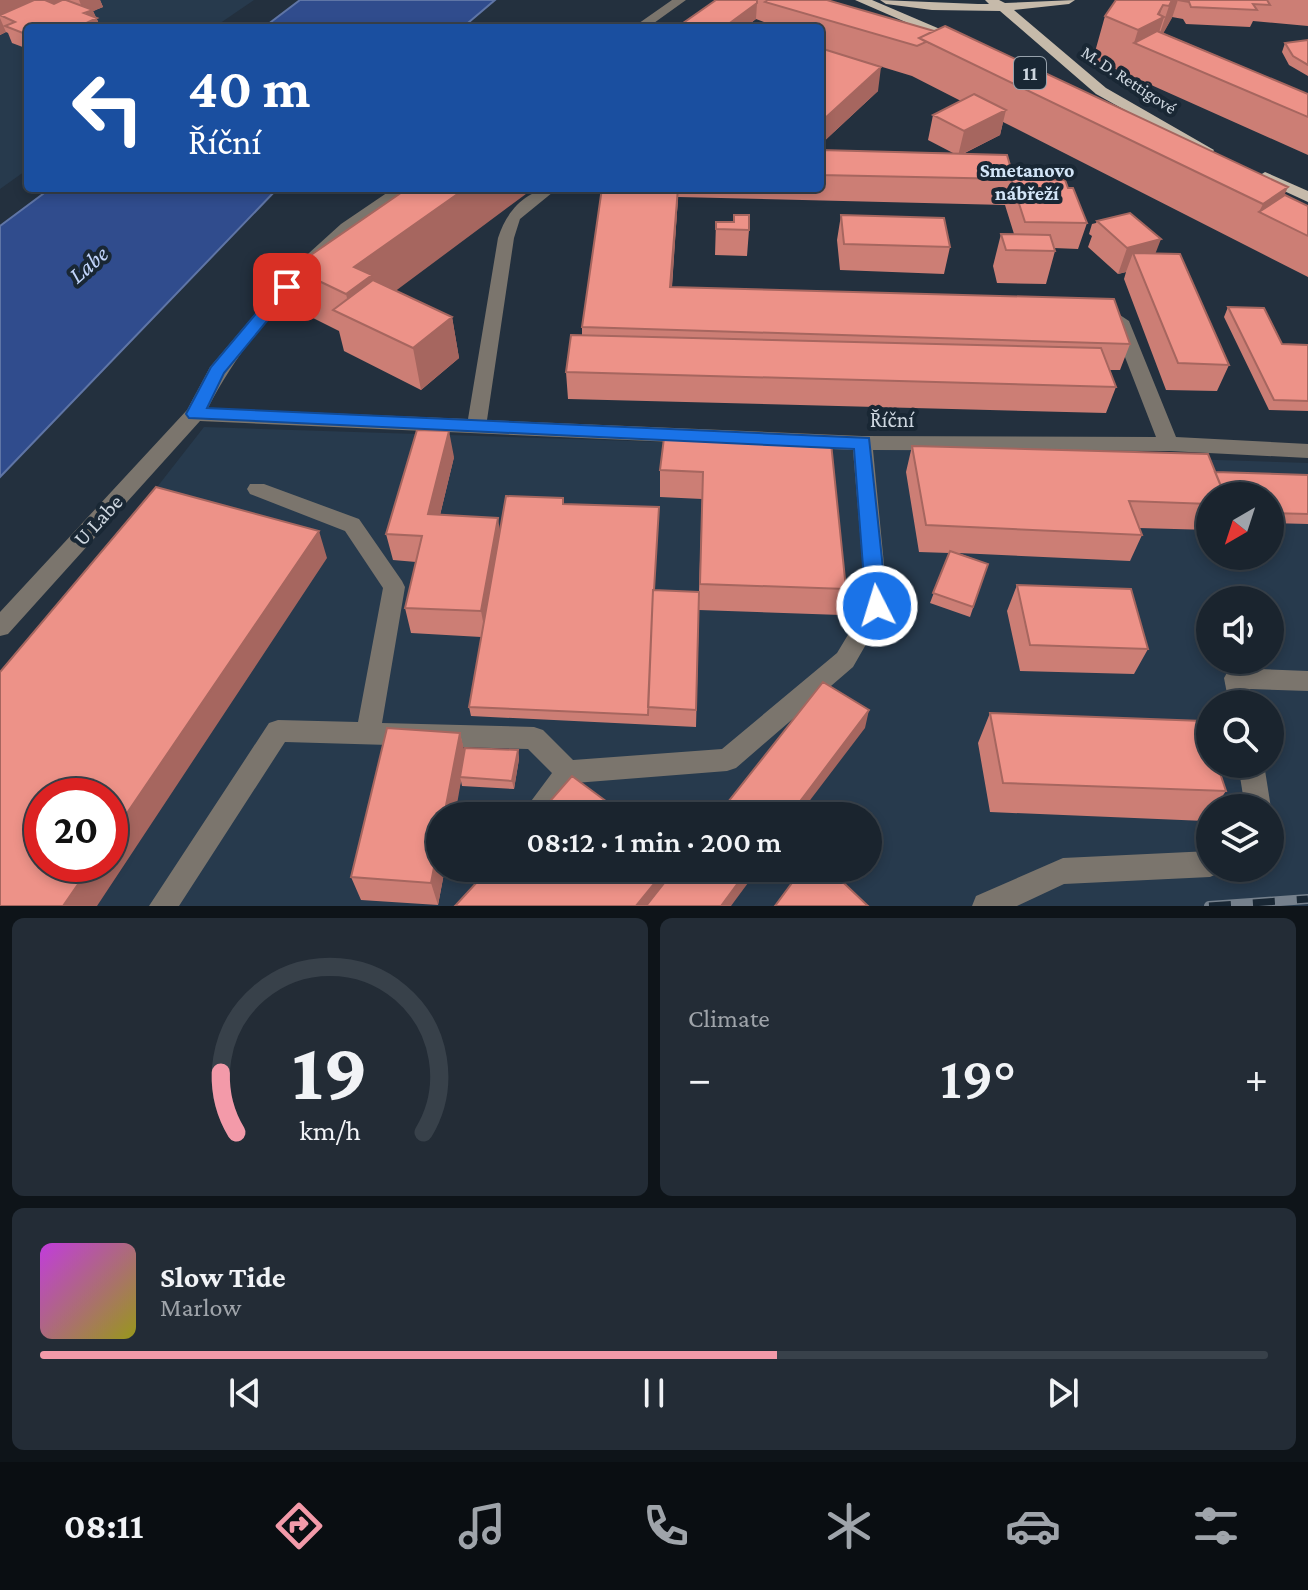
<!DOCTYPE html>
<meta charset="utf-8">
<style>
:root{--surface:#1a242e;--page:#232c36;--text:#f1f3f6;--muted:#9fa4aa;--line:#38414a;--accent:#f39aa9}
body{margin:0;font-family:"Crimson Pro",serif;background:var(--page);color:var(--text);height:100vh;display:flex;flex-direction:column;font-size:30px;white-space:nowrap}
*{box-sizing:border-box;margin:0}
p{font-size:26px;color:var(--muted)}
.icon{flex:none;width:44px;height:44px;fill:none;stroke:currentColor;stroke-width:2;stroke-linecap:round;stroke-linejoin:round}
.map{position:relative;height:906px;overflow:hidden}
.drawer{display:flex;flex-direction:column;gap:12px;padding:12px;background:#0e1419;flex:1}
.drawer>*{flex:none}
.top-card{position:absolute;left:24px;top:24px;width:800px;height:168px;border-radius:8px;box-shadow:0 4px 12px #0003,0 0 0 2px var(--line);background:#1a4fa0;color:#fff;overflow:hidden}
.needle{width:52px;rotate:219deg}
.controls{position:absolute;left:1196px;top:482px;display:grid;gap:16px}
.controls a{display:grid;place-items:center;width:88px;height:88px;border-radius:50%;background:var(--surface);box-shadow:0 4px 12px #0003,0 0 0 2px var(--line);font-size:40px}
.speed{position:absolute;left:24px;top:778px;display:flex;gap:16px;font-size:40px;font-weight:700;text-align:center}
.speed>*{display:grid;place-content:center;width:104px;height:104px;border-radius:50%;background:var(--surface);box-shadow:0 4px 12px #0003,0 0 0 2px var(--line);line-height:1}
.speed .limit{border:12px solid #d22;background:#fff;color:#111}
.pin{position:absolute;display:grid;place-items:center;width:68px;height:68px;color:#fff;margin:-34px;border-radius:16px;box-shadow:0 4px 12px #0006}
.me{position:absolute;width:88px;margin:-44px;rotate:355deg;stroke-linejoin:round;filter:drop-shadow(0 0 6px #0008)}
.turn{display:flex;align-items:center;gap:28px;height:168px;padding:0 32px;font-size:36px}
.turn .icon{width:104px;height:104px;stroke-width:2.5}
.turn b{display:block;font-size:56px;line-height:68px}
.big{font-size:60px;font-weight:600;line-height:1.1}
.drawer .card{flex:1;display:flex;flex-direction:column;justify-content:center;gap:12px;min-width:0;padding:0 28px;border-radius:12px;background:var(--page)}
.drawer .dial{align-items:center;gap:0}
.dial svg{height:208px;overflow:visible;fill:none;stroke:var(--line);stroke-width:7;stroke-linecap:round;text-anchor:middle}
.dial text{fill:var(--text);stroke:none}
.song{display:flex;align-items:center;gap:24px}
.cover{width:96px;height:96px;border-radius:12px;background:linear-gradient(135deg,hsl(290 70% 55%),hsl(60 70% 35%))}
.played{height:8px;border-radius:4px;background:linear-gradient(90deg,var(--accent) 60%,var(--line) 60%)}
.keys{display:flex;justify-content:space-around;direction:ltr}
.heat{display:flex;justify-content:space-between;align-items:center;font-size:44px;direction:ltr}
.drawer .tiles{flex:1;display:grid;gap:12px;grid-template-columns:1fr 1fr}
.card:last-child{grid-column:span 2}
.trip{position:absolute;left:426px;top:802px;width:456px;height:80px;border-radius:40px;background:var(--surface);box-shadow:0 4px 12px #0003,0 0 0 2px var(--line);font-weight:600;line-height:80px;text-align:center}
.tab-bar{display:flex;height:128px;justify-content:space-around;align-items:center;background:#0a0e12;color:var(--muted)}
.tab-bar .icon{width:56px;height:56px}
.tab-bar .on{color:var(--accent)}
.tab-bar b{font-size:36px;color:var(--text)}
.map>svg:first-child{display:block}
.built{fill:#273a4d;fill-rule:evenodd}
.water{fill:#304c8d;stroke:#5f75a6;stroke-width:2}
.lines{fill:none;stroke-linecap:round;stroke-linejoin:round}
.minor{fill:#7b756d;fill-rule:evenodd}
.major{fill:#c6baaa;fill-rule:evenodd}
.rail-casing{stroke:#75808c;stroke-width:10}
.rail{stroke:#192734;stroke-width:7;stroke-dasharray:22;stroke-linecap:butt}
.wall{fill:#cc7e75}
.shaded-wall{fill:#a6665f}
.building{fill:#ed9288;stroke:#a6665f;stroke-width:2}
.route{fill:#1a73e8;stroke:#114b97;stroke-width:2}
.labels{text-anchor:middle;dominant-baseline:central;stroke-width:8;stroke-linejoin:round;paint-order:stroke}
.far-street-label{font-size:18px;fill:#cdd6df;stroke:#192734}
.shield{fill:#192734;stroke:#97a2ac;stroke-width:2}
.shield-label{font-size:20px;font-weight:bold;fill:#cdd6df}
.far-neighbourhood-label{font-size:20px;font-weight:bold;fill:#d3e5f7;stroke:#192734}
.street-label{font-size:22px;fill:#cdd6df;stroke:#192734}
.water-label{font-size:24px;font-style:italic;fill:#c1d4fa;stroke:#192734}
</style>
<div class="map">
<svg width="1308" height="906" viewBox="0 0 1308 906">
<rect width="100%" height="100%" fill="#23303e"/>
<path class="built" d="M0,0H254L213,28H28V169L0,189Z
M204,427L1308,463V906H0V688ZM1210,496H1270V556H1210ZM1210,600H1270V660H1210ZM1210,704H1270V764H1210ZM42,796H110V864H42ZM1210,808H1270V868H1210ZM440,816H868V868H440Z"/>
<path class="water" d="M300,0H495L462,28H263Z
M51,188H278L0,477V226Z"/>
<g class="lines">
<path class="minor" d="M672,0H686L647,28H632Z
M394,188H412C396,206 370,216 352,231C300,274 238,348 208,408L468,419L498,238C507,210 527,188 558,188L520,219L514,238L487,420L862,436L1156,437L1111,321L1120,315L1129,321L1176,437L1308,444V458L1169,451L873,450L888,606L853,667L736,768L727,771L575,783L549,816H520L552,773L528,749L285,742L179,906H149L269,723L278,720L358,722L383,588L345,531L250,494L247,489L250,484H264L359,519L402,581L405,587L382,723L534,727L543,730L573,760L722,749L837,653L866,605L853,450L200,421L8,634L0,636V612L187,410L210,367L298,263L341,224Z
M1236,668L1308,671V691L1250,689L1253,704H1229L1224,678L1228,671Z
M1238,764H1264L1271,808L1270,810L1245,808Z
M1210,851V868H1222L1219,873L1210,877L1064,884L1017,906H972L976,896L1063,858Z"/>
<path class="major" d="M855,0H872L968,41L956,44Z
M880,0L978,4H989L985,0H999L1005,3L1075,0L1069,4L1014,10L1106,88L1214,150L1212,153H1202L1096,94L1000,11L932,10L886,4Z
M1265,172L1308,191V202L1260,180L1257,177Z"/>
<defs>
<path id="rail" d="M1209,906L1308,899"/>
</defs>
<use href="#rail" class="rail-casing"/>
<use href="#rail" class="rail"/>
</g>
<path class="wall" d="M0,0H100L103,7L93,11L101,28H28V49L12,43L8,33L6,32L0,35Z
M716,0H827L1285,195L1308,206V277L1003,122L1000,135L963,154L1014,179L1068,188L1087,223L1078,249L1054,248L1055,251L1046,284L997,283L993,266L1001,234H1014L1005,205L678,197L672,287L1130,344L1120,370H1110L1116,387L1106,413L568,399L566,372L582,336V327L602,188H820V150L953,153L928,140L933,115L961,101L912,76L820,48V28H764V22L756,19L744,28H676Z
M1116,0H1308V26L1253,21L1250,27L1186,24L1183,19L1172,17L1163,33L1308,94V155L1093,59L1105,16Z
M1308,40V76L1289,65L1282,52L1285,43Z
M820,48L878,91L820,145Z
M841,215L950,247L944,274L840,270L837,240Z
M1097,221L1155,253L1229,365L1217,391L1166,390L1124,279L1126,272L1118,274L1088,247L1092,236L1089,234L1092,224L1096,223Z
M716,222L749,230L747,256L715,255Z
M292,268L396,291L452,317L459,358L421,390L344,351L339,331L305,314Z
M1228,307L1282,344L1308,345V411L1269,410L1224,317Z
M664,438L846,589L841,615L699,610L696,727L471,716L469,707L481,637L411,633L405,608L416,562L393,560L386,534L454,457L440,515L500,531L564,504L655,590L699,592L702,499L660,497V470Z
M912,446L1215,472L1308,475V524L1270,523V496H1210V530L1139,528L1142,535L1130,561L958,553L988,564L970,617L930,603L949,553L919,552L906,472Z
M1017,585L1148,649L1134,674L1020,671L1007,611Z
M990,713L1226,791L1214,808H1210V813L1205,821L990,812L978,743Z
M460,733L464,752L518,750L519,759L514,789L462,786L461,781L440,868H445L438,905L361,900L351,877Z"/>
<path class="shaded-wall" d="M0,0H67L15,22L0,16Z
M79,0H100L103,7L93,11L101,28H76L88,23Z
M1172,0H1178L1172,18L1155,48L1169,6Z
M757,3L756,19L744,28H723Z
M1163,5L1158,20L1164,17L1153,51L1134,43L1138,30L1158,14Z
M0,18L6,32L0,35Z
M881,67L878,91L820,145L823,120Z
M1006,110L1000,135L958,156L964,131Z
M1288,187L1274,219L1259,212L1263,204Z
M466,188H534L378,304L352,319L346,294L354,267Z
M678,188V197L670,313V287Z
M1161,239L1151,265L1133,253L1126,272L1118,274L1127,248Z
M452,317L459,358L421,390L413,348Z
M449,431L454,457L434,540L428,514Z
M498,518L502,544L486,637L481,611Z
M319,531L327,558L97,906H63L92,864H110V838Z
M869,710L865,728L798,816H789Z
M460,733L466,757L460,777L461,781L455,816H444Z
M518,750L519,759L514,789L512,781Z
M440,836V868H445L438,905L431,883Z
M667,868H677L658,906H636Z
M749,868H759L731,906H721Z"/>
<path class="building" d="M34,0H45L54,4L62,0H66L93,10L84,13L97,18L76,28H28V35L5,26L15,22L0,15Z
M716,0H757V3L723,28H676Z
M768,0H827L934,31L919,38L926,42L917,46L765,2Z
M1116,0H1172L1169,6L1163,5L1158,14L1164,17L1138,30L1105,16Z
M1178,0H1267L1270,5L1253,4L1257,10L1191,7L1189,2Z
M945,26L1288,187L1263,204L919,38Z
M1157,31L1308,94V117L1134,43Z
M1308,40V65L1293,56L1285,43Z
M820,48L881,67L823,120L820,119Z
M974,94L1006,110L964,131L933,115Z
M820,150L1007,155L1014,179L1065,180L1068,188H1073L1087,223L1025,222L1011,179L820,175Z
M408,188H466L354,267L372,275L346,294L292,268Z
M602,188H678L670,287L1114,299L1130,344L582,327Z
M1285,195L1308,206V236L1259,212Z
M1130,213L1161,239L1127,248L1097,221Z
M734,215H749V230L716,229V222H734Z
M841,215L944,218L950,247L844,244Z
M1001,234L1050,235L1055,251L1006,250Z
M1133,253L1180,254L1229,365L1178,363Z
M373,280L452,317L413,348L333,310Z
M1228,307L1264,308L1282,344L1308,345V401L1274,400Z
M571,335L1101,348L1116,387L566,372Z
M417,430L449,431L428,514L498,518L481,611L405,608L422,536L386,534Z
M664,438L831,443L846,589L700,584L703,472L660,470Z
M912,446L1208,454L1225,496H1210V504L1129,501L1142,535L926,525Z
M1215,472L1308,475V514L1270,513V496H1225Z
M156,487L319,531L110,838V796H42V864H92L63,906H0V672Z
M506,496L563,498V504L659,507L654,590H653L648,715L469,707Z
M950,551L988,564L973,607L933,593Z
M1017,585L1131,589L1148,649L1030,645Z
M653,590L699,592L696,710L648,707Z
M823,682L869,710L789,816H717Z
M990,713L1203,721L1210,742V764H1217L1226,791L1003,783Z
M387,728L460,733L444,816H440V836L431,883L351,877Z
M465,748L518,750L512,781L460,777Z
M572,776L626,816H537Z
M490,868H667L636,906H455Z
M676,868H749L721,906H646Z
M803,868H828L868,906H775Z"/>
<path class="route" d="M287,283L295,287L224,373L207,408L869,438L887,606L884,612L877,615L869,612L866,606L854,449L189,418L186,414L211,367L281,284Z"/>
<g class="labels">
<g class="far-street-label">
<text transform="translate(1129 80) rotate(33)">M. D. Rettigové</text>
</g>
<rect class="shield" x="1014" y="57" width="32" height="32" rx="6"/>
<g class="shield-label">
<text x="1030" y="73">11</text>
</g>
<g class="far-neighbourhood-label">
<text x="1027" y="170">Smetanovo<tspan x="1027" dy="23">nábřeží</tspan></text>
</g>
<g class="street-label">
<text x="892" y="419">Říční</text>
<text transform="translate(98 520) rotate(-47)">U Labe</text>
</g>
<g class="water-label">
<text transform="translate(88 264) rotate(-41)">Labe</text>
</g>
</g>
</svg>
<div class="controls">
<a><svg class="needle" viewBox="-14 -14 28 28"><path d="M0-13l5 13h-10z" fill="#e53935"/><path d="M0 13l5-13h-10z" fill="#9fa4aa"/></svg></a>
<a><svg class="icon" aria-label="sound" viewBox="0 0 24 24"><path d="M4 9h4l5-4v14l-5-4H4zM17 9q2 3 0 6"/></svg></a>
<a><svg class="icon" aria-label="search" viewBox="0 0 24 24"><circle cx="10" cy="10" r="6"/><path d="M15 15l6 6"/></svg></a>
<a><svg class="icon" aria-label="layers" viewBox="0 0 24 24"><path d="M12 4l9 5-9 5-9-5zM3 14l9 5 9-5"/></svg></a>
</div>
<div class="speed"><div class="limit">20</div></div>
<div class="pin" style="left:287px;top:287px;background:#d93025"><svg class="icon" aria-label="arrive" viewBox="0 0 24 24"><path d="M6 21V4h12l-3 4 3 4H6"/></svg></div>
<svg class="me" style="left:877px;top:606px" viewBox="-20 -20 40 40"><circle r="17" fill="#1a73e8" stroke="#fff" stroke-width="3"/><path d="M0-11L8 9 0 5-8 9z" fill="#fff"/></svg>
<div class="trip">08:12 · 1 min · 200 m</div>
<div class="top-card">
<div class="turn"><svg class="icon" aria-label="left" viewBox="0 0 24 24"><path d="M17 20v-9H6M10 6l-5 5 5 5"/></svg><div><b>40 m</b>Říční</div></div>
</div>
</div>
<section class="drawer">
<div class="tiles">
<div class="card dial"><svg viewBox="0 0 100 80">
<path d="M14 69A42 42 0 1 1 86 69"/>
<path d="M14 69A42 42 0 0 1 8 46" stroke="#f39aa9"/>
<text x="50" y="56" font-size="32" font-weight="700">19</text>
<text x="50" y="72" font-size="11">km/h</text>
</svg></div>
<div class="card"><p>Climate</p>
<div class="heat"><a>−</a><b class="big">19°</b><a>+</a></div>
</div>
<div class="card">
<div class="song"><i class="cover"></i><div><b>Slow Tide</b><p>Marlow</p></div></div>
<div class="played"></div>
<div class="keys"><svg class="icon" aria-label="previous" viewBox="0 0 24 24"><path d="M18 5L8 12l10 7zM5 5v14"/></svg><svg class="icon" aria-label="pause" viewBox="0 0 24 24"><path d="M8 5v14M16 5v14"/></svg><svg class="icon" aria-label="next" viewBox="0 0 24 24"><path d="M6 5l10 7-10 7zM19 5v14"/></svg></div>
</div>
</div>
</section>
<nav class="tab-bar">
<b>08:11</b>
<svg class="icon on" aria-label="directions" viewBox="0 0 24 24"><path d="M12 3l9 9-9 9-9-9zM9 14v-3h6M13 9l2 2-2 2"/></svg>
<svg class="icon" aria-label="music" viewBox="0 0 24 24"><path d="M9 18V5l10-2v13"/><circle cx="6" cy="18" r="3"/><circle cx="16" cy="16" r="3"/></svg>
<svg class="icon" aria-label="phone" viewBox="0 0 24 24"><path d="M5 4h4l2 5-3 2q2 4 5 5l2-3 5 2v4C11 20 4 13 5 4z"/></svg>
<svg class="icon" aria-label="climate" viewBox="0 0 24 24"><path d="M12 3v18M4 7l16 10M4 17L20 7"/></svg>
<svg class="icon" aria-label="car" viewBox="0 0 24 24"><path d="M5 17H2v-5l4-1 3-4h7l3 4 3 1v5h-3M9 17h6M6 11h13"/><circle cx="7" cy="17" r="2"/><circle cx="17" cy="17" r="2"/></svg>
<svg class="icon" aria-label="filters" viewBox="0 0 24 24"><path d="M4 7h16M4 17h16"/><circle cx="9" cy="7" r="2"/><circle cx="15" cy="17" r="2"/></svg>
</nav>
